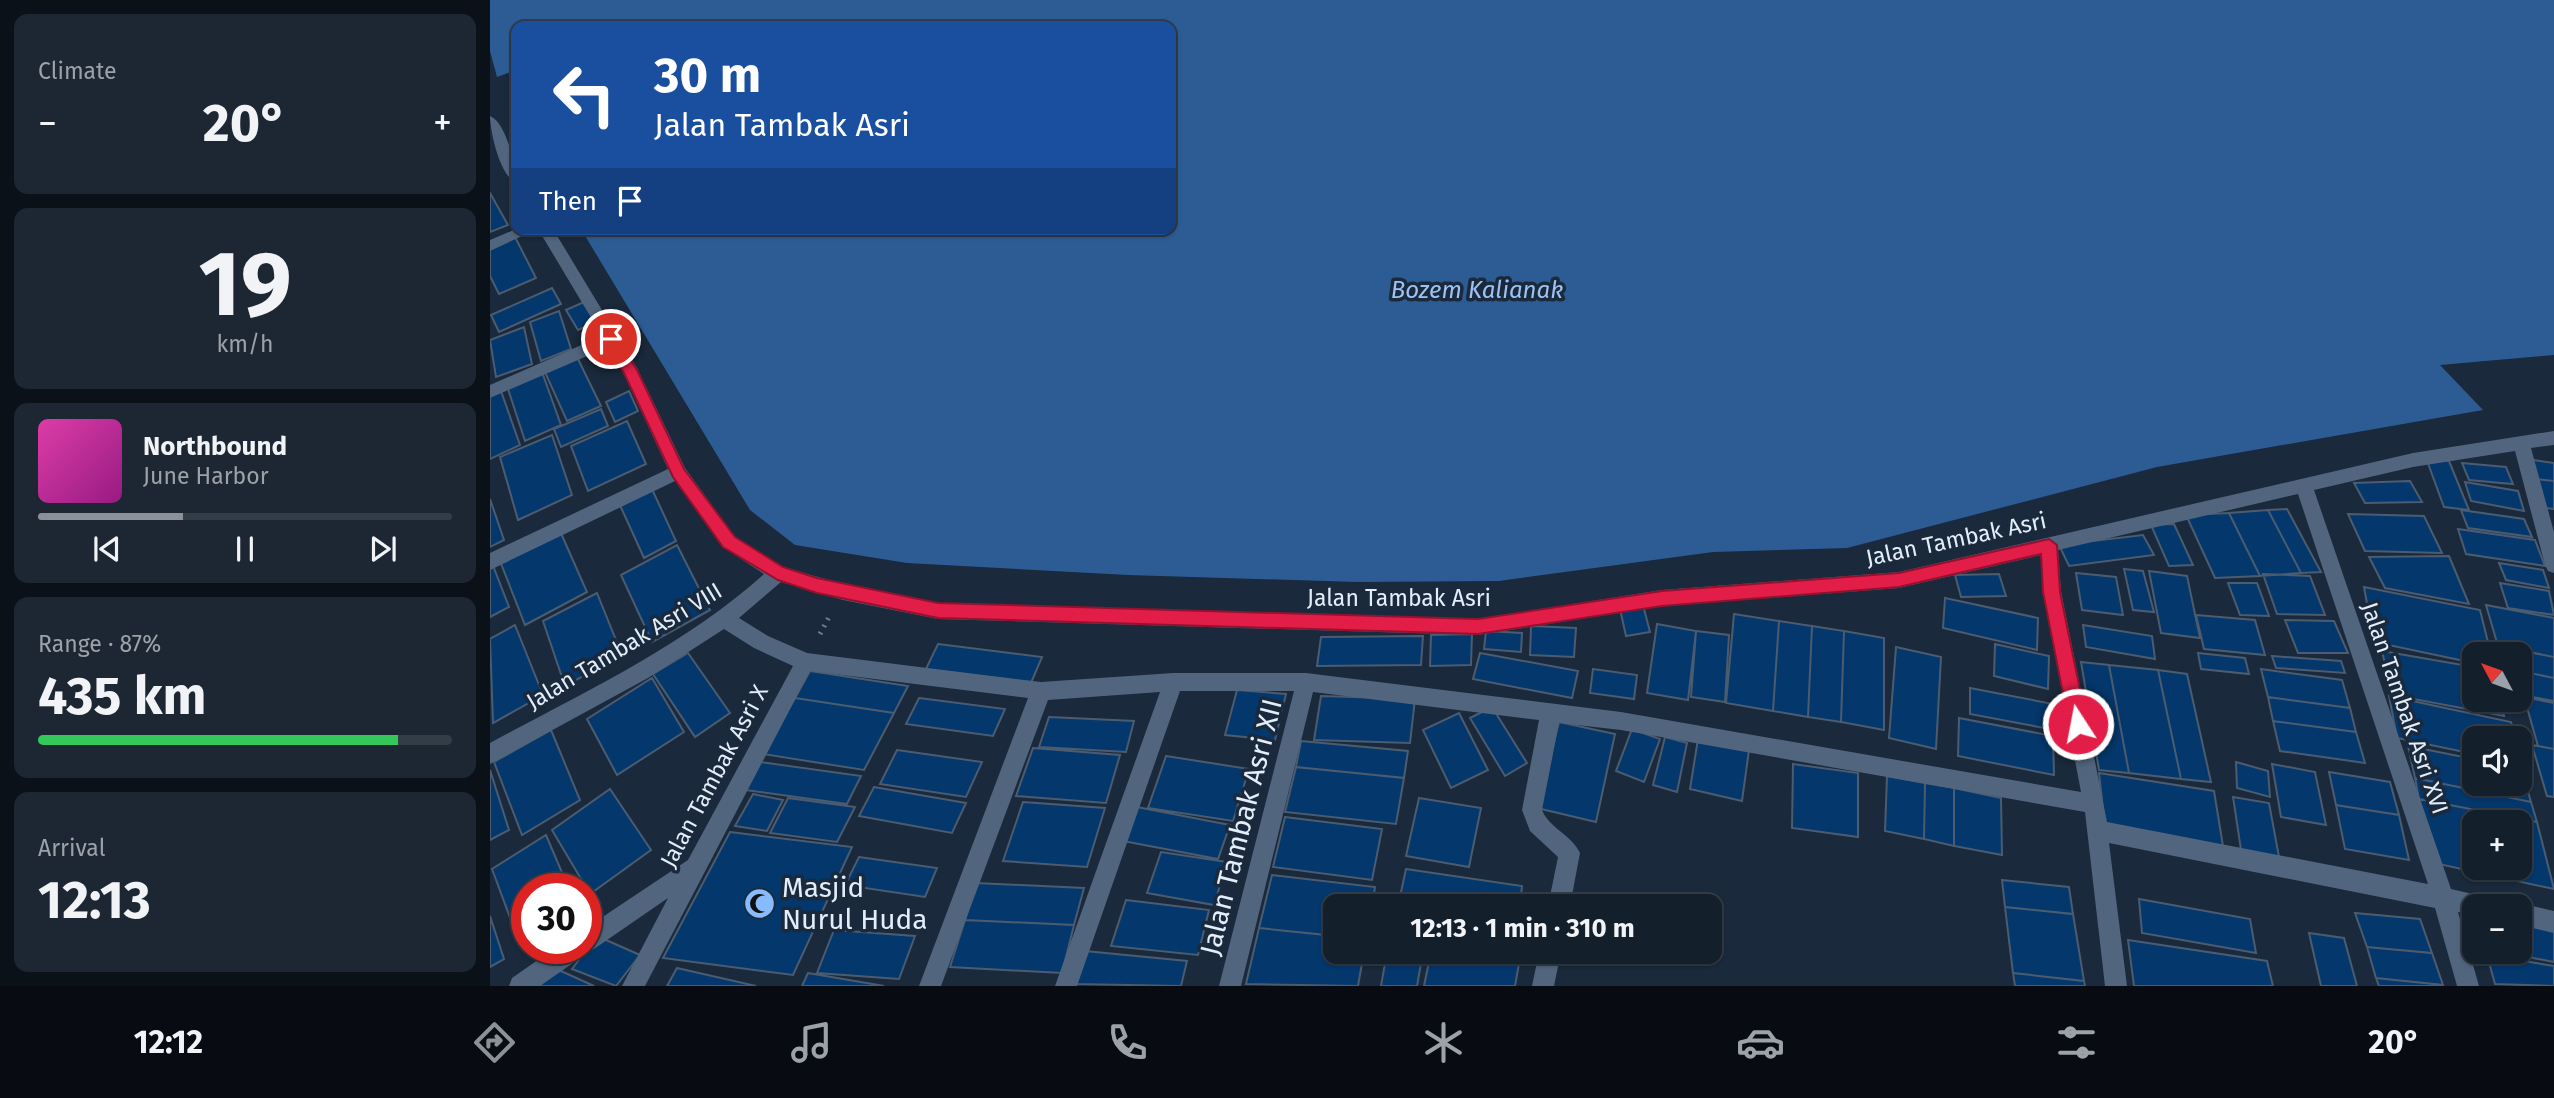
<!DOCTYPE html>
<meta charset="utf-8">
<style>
:root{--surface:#141f2c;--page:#1d2734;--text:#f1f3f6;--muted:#9da2a9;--line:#333d48;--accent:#8c9099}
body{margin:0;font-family:"Fira Sans",sans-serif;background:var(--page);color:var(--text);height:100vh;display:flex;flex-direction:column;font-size:26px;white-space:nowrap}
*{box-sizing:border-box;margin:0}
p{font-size:23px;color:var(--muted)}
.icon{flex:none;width:38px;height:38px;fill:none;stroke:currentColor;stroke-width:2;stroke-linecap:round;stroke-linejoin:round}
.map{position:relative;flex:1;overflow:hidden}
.details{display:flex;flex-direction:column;gap:14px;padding:14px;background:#0b1118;width:490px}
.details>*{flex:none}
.guide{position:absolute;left:21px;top:21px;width:665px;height:214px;border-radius:14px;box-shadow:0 2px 5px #0004,0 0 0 2px var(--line);background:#1a4fa0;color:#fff;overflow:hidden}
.needle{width:46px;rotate:311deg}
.tools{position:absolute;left:1972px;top:642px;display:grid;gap:14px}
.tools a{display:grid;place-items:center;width:70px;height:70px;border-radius:14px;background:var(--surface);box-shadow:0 2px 5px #0004,0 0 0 2px var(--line);font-size:35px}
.speed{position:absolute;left:21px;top:873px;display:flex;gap:14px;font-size:35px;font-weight:700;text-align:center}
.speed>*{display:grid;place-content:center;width:91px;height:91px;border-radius:50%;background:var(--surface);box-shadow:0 2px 5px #0004,0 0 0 2px var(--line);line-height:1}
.speed .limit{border:10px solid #d22;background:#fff;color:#111}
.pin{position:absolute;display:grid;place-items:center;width:60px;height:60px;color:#fff;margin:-30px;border:4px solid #fff;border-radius:50%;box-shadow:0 2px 7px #0007}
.me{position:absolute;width:77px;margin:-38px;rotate:349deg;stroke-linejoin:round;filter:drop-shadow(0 0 5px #0008)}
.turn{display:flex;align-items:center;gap:24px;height:147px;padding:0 28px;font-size:32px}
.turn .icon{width:91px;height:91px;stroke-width:2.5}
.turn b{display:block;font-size:49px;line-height:60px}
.then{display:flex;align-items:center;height:66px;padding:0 28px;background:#0003;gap:14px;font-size:26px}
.big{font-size:52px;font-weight:700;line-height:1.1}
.details .tile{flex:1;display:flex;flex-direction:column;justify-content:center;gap:10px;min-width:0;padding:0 24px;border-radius:14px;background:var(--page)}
.details .dial{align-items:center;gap:0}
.dial b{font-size:91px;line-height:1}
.song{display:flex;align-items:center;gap:21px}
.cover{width:84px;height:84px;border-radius:10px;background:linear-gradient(135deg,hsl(320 70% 55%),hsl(310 70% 35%))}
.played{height:7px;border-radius:4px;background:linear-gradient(90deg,var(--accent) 35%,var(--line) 35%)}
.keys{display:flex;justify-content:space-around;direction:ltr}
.heat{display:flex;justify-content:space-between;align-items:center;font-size:38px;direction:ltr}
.charge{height:10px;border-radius:5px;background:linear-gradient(90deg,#34c759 87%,var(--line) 0)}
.trip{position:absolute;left:833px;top:894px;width:399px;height:70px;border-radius:14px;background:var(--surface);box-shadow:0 2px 5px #0004,0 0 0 2px var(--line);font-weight:700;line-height:70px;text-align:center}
.tab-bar{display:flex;height:112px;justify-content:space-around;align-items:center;background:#080c12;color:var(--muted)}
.tab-bar .icon{width:49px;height:49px}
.tab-bar .current{color:var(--accent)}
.tab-bar b{font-size:32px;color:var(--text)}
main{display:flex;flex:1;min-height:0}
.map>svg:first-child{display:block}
.water{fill:#2d5c94}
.building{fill:#04376c;stroke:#4b5c70;stroke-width:2;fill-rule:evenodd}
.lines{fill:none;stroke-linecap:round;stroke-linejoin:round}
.path{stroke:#6e7b8b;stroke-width:5;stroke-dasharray:2 6;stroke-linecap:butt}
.street{fill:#51657e;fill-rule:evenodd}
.route{fill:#e11d48;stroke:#92132f;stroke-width:2}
.labels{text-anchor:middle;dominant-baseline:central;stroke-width:7;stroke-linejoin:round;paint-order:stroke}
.street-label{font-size:23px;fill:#e4eefa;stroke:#1a293b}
.water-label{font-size:24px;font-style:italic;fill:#9dc3f4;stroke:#1a293b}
.near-street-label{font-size:28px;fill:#e4eefa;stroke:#1a293b}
.near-poi-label{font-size:28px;fill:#e4eefa;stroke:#1a293b;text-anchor:start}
</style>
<main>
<section class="details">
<div class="tile"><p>Climate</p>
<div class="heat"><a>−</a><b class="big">20°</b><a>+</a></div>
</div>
<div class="tile dial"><b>19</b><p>km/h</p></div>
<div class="tile">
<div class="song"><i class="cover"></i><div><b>Northbound</b><p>June Harbor</p></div></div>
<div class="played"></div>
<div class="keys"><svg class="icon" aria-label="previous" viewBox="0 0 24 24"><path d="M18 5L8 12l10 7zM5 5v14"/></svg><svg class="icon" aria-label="pause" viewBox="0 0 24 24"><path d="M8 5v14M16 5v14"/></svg><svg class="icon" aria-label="next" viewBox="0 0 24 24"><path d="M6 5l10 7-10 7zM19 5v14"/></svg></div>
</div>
<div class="tile"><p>Range · 87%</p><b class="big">435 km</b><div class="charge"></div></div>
<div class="tile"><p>Arrival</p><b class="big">12:13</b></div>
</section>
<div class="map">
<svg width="2064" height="986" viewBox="0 0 2064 986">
<rect width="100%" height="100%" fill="#1a293b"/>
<path class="water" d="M0,0H2064V355L1950,365L1993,410L1667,467L1357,548L1223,552L1009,581L867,582L638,575L417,563L305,545L260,510L91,229H681V26H26V70L7,77L0,51Z"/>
<path class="building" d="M0,193L18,225L0,232Z
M25,237L46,278L9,294L0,276V247Z
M62,288L71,304L9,332L1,315Z
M94,302L106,322L88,330L76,310Z
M69,311L81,349L51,361L40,322Z
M34,327L42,364L6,377L0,340Z
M86,355L111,406L77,421L54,370Z
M52,372L71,425L35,441L17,386Z
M11,391L30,445L0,459V395Z
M139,391L148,411L125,422L116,402Z
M111,409L118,426L71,447L64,429Z
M137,421L156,464L98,491L81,446Z
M62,435L82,495L28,520L10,457Z
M1936,458L1959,461L1979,510L1954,507Z
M2037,459L2064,463V481L2045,479Z
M1972,463L2016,467L2023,484L1979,480Z
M2045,479L2064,481V509L2056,508Z
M1920,481L1932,502L1875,503L1864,483Z
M1975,482L2028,491L2034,511L1981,501Z
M161,487L186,541L154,558L129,503Z
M0,499L14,540L0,547Z
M1797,509L1831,572L1811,573L1778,510Z
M1778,510L1811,573L1770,576L1739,513Z
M1971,510L2034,519L2042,537L1978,528Z
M1739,513L1770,576L1725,578L1696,515Z
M1858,514L1934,516L1952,553L1875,551Z
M1684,524L1703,565L1679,566L1661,525Z
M1968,529L2045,540L2055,566L1976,554Z
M70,531L97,592L35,625L10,561Z
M1653,535L1664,555L1579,566L1569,545Z
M187,545L220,610L162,642L131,575Z
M1959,556L1979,604L1895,588L1879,557Z
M2,563L19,607L0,617V564Z
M2009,563L2053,570L2059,588L2016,580Z
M1634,569L1653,571L1664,612L1643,610Z
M1659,571L1697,576L1710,638L1671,633Z
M1586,573L1626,577L1633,615L1592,610Z
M1509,574L1516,596L1471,597L1465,575Z
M1773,574L1820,576L1835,615L1787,614Z
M1738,583H1767L1779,616L1750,615Z
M2010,583L2059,591L2064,615L2018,608Z
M1874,587L1990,610L2001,654H1984V663L1884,642Z
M107,593L132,655L75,686L53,621Z
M1455,598L1548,618L1547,650L1453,628Z
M1153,605L1160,632L1136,636L1130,609Z
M1996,605L2064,618V657L2008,646Z
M1244,614L1289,621L1283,711L1236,703Z
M1706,615L1765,620L1775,655L1714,649Z
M1795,620L1844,621L1858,653H1808Z
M1289,621L1322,626L1318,717L1283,711Z
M1167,624L1206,631L1198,700L1157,693Z
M25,625L53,695L3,723L0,639Z
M1593,625L1662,636L1665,659L1596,647Z
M1041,626L1086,628L1084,657L1040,655Z
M1322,626L1354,631L1351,722L1318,717Z
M996,631L1032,633L1031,652L994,649Z
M1206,631L1239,635L1235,702L1201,697Z
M1354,631L1394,638V730L1351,722Z
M982,634L981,665L940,666L941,635Z
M933,636L931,665L827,666L831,637Z
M448,644L552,657L541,683L435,671Z
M1505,644L1559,656L1558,689L1504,676Z
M2008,646L2064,657V678L2030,671V654H2010Z
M1406,647L1451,657L1446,749L1399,738Z
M1892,651L1984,667V700H2009L2014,716L1902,695Z
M198,653L240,713L205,737L163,674Z
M990,653L1088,671L1082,698L983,679Z
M1708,653L1755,658L1759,674L1711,669Z
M1782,656L1851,661L1855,673L1786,668Z
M1591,662L1619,665L1639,773L1609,770Z
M1619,665L1668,670L1691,779L1639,773Z
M1103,669L1147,675L1144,699L1100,693Z
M1771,669L1852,680L1860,708L1778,697Z
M1668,670L1697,674L1721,782L1691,779Z
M320,671L418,686L404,713L305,698Z
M2030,671L2064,678V701L2030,695Z
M162,678L194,732L127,775L97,719Z
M1480,688L1563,704L1565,730L1480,714Z
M747,690L796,694L785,740L735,735Z
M831,696L925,699L920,743L824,740Z
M1899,696L2021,722L2026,738H1984V754L1907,738Z
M1778,697L1860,708L1866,732L1783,721Z
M2034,697L2064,703V749L2048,746Z
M305,698L404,713L374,770L273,754Z
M429,698L515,709L503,736L416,724Z
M1002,707L1037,763L1015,776L980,718Z
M969,713L998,770L961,788L933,730Z
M559,717L644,721L636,752L549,747Z
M1469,718L1563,736L1564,775L1468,756Z
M1783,721L1866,732L1875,763L1790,751Z
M1069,722L1125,734L1106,822L1047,808Z
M1142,729L1170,739L1154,782L1126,771Z
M61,730L90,800L32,835L4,762Z
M1175,737L1197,743L1187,792L1163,785Z
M1208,739L1259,750L1252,801L1200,789Z
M811,741L918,751L914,778L806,767Z
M2042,745L2064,749V797L2057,796Z
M1918,746L1984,759V784H2030L2031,767L2041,802L1925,778Z
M543,748L630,755L616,803L526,796Z
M407,750L492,762L476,797L390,784Z
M676,756L759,769L743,821L658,808Z
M270,762L371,776L357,804L255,790Z
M1746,762L1778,771L1780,797L1747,788Z
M1303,764L1368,773V837L1302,828Z
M1782,764L1825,772L1836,825L1791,817Z
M806,767L914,778L906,824L795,812Z
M0,770L19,830L0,840Z
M1839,772L1900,782L1909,815L1846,805Z
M1609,773L1724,791L1733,846L1615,827Z
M1397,776L1435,783L1434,839L1395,831Z
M1925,778L2041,802L2047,822L1929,799Z
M1435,783L1464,788V846L1434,839Z
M384,787L476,803L462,833L369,816Z
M1464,788L1511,798L1512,855L1464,846Z
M120,789L161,850L100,894L62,830Z
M263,794L293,800L277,831L245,826Z
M1743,797L1779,803L1789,857L1751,850Z
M298,798L365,807L347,842L280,833Z
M929,798L991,808L979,867L916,856Z
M1929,799L2047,822L2064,889L1944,863ZM1984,822H2030V868H1984Z
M533,802L615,808L597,867L513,861Z
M1846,805L1909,815L1919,860L1855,849Z
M647,807L740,825L728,859L633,841Z
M795,817L892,829L882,880L783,867Z
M240,832L362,847L303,975L173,958Z
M56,835L79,889H37V937L29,942L2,869Z
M671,852L737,862L724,905L657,893Z
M369,857L447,868L435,897L355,885Z
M916,869L1032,886L1030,905L1044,906H908Z
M782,875L885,887L882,906H845V936L769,928Z
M1512,880L1579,887L1583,914L1515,907Z
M486,883L594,888L584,925L475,920Z
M1649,899L1760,919L1766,953L1652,933Z
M636,900L719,910L708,955L621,946Z
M1515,907L1583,914L1594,981L1523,973Z
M1971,909L1984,911V947L1980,946Z
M1865,913L1930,919L1942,953L1877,947Z
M0,916L14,959L0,967Z
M475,920L584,925L572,973L460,967Z
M2030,920L2064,926V962L2012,952H2030Z
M769,928L845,936V952H874L868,986L756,984Z
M344,930L425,936L409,979L327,973Z
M1819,933L1854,938L1867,986H1831Z
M107,936L150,955L126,986L82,969Z
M1638,940L1777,961L1783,986H1644Z
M1877,947L1942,953L1953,985L1886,978Z
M595,951L697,961L691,986L585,984Z
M897,952H933L927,986H891Z
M941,952H1049L1047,961L1030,958L1025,986H934Z
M1997,955L2064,966V986L2005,984Z
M62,967L104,986H47Z
M187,968L266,986H177Z
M318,973L394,986H312Z
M1523,973L1594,981L1595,986H1525Z
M1886,978L1953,985V986H1889Z"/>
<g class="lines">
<path class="path" d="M330,634L339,617"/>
<path class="street" d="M0,116C16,122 26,166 26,182C10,177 0,131 0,116Z
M26,229H47L0,251V240Z
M48,229H63L147,368L195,468L245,537L293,567L353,584L448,603L988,619L1172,590L1409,572L1923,453L2064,431V445L2041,448L2064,532V573L2058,571L2055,565L2025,451L1923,467L1824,490L1961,889L2000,898L2003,906H1984V915L1968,912L1989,986H1967L1945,908L1619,843L1637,986H1615L1595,812L1131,730L1069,723L1052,810C1059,828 1082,835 1090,853L1080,906H1058L1068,857L1040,831L1032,810L1049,720L823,692L751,986H729L804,691H690L587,986H565L670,692L558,700L451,986H429L538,698L320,671L155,986H132L178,898L104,949L95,952L93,956L50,986H19L22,978L65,948H96V928L198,860L303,666L264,648L234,629L158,678L0,764V743C94,692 194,646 274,574L233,547L185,481L0,570V553L178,469L134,374L118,347L0,398V385L112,336ZM1808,494L1938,884L1617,822L1571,591L1568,550ZM1551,555L1553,591L1591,792L1131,712L816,673H683L551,682L317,653L278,636L249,618L291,582L353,600L448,619L988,635L1172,606L1409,588Z
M2030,903L2064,911V933L2030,925V906H2022Z
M1049,952H1071L1064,986H1042Z"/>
</g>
<path class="route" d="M121,333L126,335L148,372L194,469L245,537L293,567L327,578L448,603L988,619L1172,591L1409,573L1559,539L1567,545L1570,592L1597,724L1595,731L1588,733L1582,731L1579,724L1553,592L1551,554L1409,587L1172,606L988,634L448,618L327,593L288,580L233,547L183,477L134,373L114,339Z"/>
<defs>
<symbol id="mosque-disc" viewBox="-11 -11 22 22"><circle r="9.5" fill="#87bbfb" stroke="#1a293b"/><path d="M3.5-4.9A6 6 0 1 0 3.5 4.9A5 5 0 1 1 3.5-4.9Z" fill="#111"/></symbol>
</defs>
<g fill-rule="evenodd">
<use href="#mosque-disc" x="252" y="886" width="35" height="35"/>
</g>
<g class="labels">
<g class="street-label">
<text transform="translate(1466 539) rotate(-12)">Jalan Tambak Asri</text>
<text x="909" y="598">Jalan Tambak Asri</text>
<text transform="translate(134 646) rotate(-31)">Jalan Tambak Asri VIII</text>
<text transform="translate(1915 708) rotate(71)">Jalan Tambak Asri XVI</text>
<text transform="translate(224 776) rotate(-62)">Jalan Tambak Asri X</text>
</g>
<g class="water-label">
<text x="987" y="290">Bozem Kalianak</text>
</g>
<g class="near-street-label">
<text transform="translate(751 827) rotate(-76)">Jalan Tambak Asri XII</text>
</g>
<g class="near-poi-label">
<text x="292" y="887">Masjid<tspan x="292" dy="32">Nurul Huda</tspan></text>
</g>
</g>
</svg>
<div class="tools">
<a><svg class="needle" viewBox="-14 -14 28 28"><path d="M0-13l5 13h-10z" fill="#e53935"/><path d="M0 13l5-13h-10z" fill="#9da2a9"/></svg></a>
<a><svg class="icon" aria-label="sound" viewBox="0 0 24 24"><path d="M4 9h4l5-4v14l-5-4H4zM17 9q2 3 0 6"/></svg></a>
<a>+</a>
<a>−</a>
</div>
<div class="speed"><div class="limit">30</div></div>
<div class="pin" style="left:121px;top:339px;background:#d93025"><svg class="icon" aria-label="arrive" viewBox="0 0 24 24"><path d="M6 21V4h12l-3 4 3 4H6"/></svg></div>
<svg class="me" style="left:1588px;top:724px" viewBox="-20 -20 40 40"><circle r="17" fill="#e11d48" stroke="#fff" stroke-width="3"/><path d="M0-11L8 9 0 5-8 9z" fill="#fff"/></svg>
<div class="trip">12:13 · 1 min · 310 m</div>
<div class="guide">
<div class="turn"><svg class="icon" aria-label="left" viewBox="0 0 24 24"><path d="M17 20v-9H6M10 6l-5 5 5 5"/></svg><div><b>30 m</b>Jalan Tambak Asri</div></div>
<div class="then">Then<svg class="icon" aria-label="arrive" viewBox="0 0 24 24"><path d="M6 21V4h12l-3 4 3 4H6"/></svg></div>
</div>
</div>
</main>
<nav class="tab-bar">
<b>12:12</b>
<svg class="icon current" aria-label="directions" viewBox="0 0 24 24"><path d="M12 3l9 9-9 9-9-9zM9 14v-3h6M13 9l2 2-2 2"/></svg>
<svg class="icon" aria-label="music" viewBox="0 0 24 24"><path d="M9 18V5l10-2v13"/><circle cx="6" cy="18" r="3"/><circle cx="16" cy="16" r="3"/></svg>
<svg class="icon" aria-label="phone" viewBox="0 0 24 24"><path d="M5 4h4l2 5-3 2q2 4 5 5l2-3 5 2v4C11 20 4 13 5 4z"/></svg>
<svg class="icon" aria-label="climate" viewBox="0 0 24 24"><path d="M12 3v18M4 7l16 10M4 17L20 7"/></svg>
<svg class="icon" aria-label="car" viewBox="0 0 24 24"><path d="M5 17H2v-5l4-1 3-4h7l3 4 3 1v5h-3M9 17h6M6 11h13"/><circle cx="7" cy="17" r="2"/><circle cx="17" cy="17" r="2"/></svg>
<svg class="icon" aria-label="filters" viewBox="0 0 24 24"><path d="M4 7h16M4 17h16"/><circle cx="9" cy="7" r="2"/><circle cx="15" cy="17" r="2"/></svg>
<b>20°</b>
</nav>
